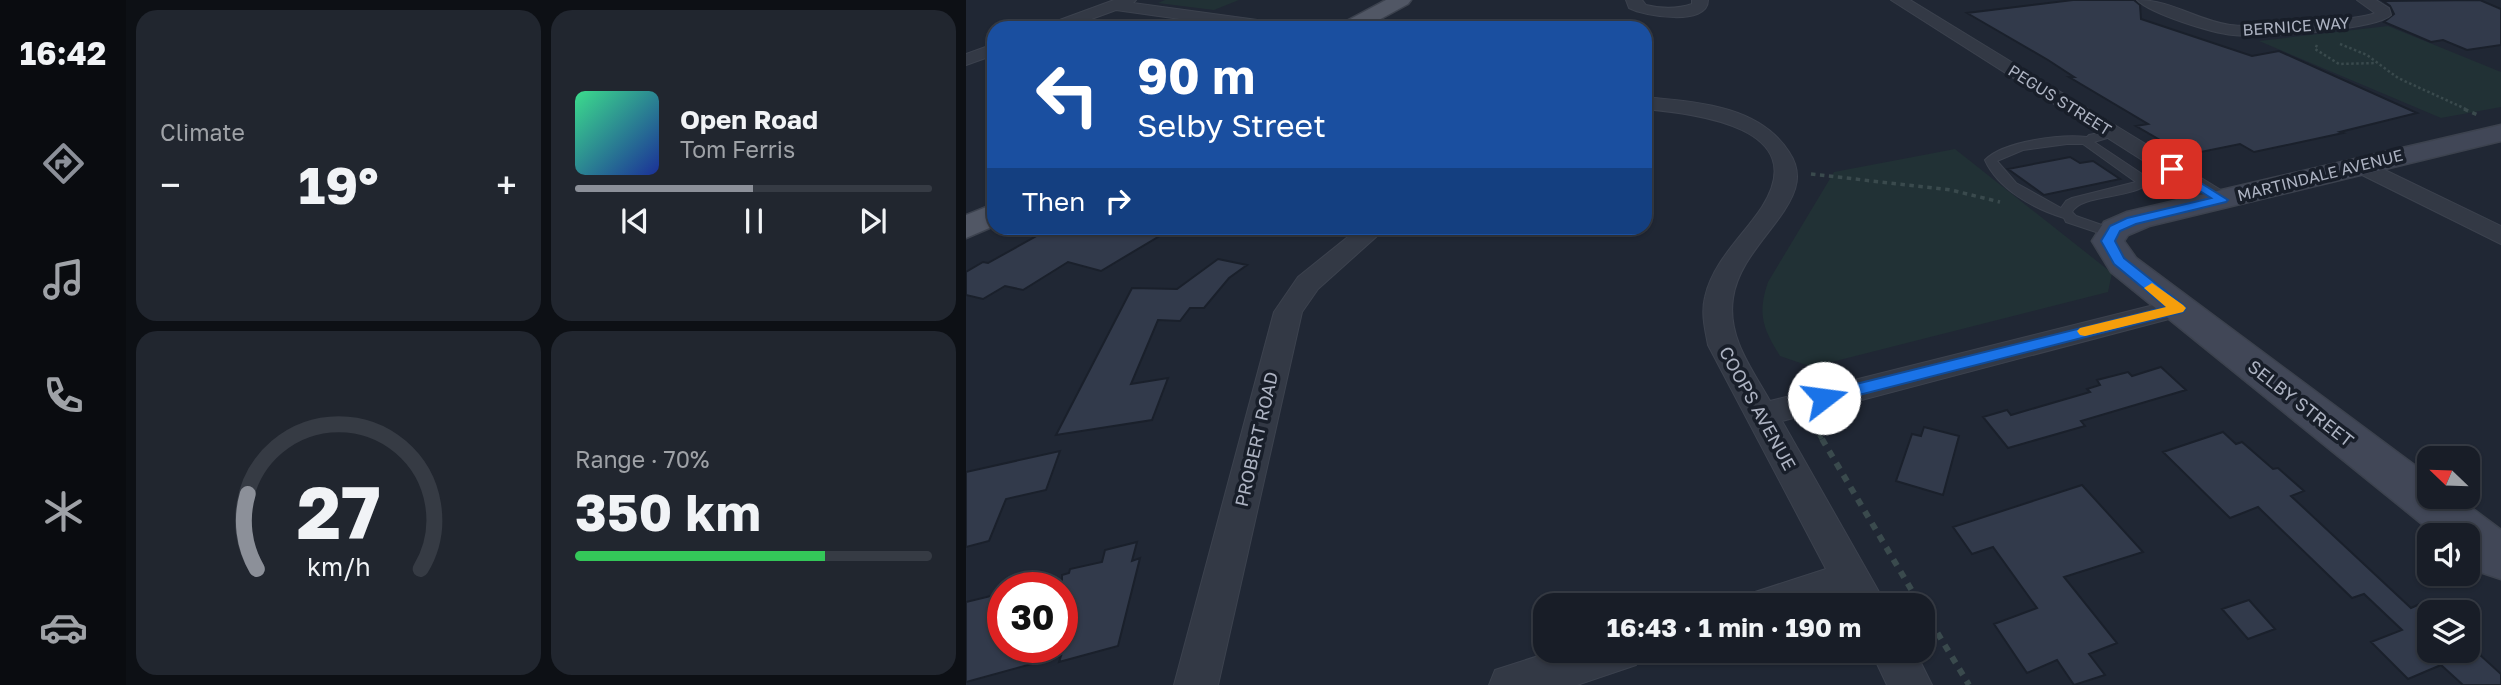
<!DOCTYPE html>
<meta charset="utf-8">
<style>
:root{--surface:#181d27;--page:#21262f;--text:#f1f3f6;--muted:#9fa2a7;--line:#363b44;--accent:#8c9099}
body{margin:0;font-family:"Golos Text",sans-serif;background:var(--page);color:var(--text);height:100vh;display:flex;flex-direction:column;font-size:26px;white-space:nowrap}
*{box-sizing:border-box;margin:0}
p{font-size:23px;color:var(--muted)}
.icon{flex:none;width:38px;height:38px;fill:none;stroke:currentColor;stroke-width:2;stroke-linecap:round;stroke-linejoin:round}
.map{position:relative;flex:1;overflow:hidden}
.sheet{display:flex;flex-direction:column;gap:10px;padding:10px;background:#0d1015;width:840px}
.sheet>*{flex:none}
.hud{position:absolute;left:21px;top:21px;width:665px;height:214px;border-radius:21px;box-shadow:0 2px 5px #0004,0 0 0 2px var(--line);background:#1a4fa0;color:#fff;overflow:hidden}
.needle{width:46px;rotate:293deg}
.fabs{position:absolute;left:1451px;top:446px;display:grid;gap:14px}
.fabs a{display:grid;place-items:center;width:63px;height:63px;border-radius:14px;background:var(--surface);box-shadow:0 2px 5px #0004,0 0 0 2px var(--line);font-size:35px}
.speed{position:absolute;left:21px;top:572px;display:flex;gap:14px;font-size:35px;font-weight:700;text-align:center}
.speed>*{display:grid;place-content:center;width:91px;height:91px;border-radius:50%;background:var(--surface);box-shadow:0 2px 5px #0004,0 0 0 2px var(--line);line-height:1}
.speed .limit{border:10px solid #d22;background:#fff;color:#111}
.pin{position:absolute;display:grid;place-items:center;width:60px;height:60px;color:#fff;margin:-30px;border-radius:14px;box-shadow:0 4px 10px #0006}
.me{position:absolute;width:77px;margin:-38px;rotate:75deg;stroke-linejoin:round;filter:drop-shadow(0 0 5px #0008)}
.turn{display:flex;align-items:center;gap:24px;height:147px;padding:0 35px;font-size:32px}
.turn .icon{width:91px;height:91px;stroke-width:2.5}
.turn b{display:block;font-size:49px;line-height:60px}
.then{display:flex;align-items:center;height:66px;padding:0 35px;background:#0003;gap:14px;font-size:26px}
.big{font-size:52px;font-weight:700;line-height:1.1}
.sheet .card{flex:1;display:flex;flex-direction:column;justify-content:center;gap:10px;min-width:0;padding:0 24px;border-radius:21px;background:var(--page)}
.sheet .dial{align-items:center;gap:0}
.dial svg{height:182px;overflow:visible;fill:none;stroke:var(--line);stroke-width:7;stroke-linecap:round;text-anchor:middle}
.dial text{fill:var(--text);stroke:none}
.song{display:flex;align-items:center;gap:21px}
.cover{width:84px;height:84px;border-radius:10px;background:linear-gradient(135deg,hsl(150 70% 55%),hsl(230 70% 35%))}
.played{height:7px;border-radius:4px;background:linear-gradient(90deg,var(--accent) 50%,var(--line) 50%)}
.keys{display:flex;justify-content:space-around;direction:ltr}
.heat{display:flex;justify-content:space-between;align-items:center;font-size:38px;direction:ltr}
.charge{height:10px;border-radius:5px;background:linear-gradient(90deg,#34c759 70%,var(--line) 0)}
.sheet .tiles{flex:1;display:grid;gap:10px;grid-template-columns:repeat(2,1fr)}
.trip{position:absolute;left:567px;top:593px;width:402px;height:70px;border-radius:21px;background:var(--surface);box-shadow:0 2px 5px #0004,0 0 0 2px var(--line);font-weight:700;line-height:70px;text-align:center}
main{display:flex;flex:1;min-height:0}
.tab-bar{display:flex;flex-direction:column;width:126px;justify-content:space-around;align-items:center;background:#0a0c10;color:var(--muted)}
.tab-bar .icon{width:49px;height:49px}
.tab-bar .on{color:var(--accent)}
.tab-bar b{font-size:32px;color:var(--text)}
.map>svg:first-child{display:block}
.green{fill:#213135}
.building{fill:#323a4b;stroke:#1a202b;stroke-width:2}
.lines{fill:none;stroke-linecap:round;stroke-linejoin:round}
.lane-casing{stroke:#3c424e;stroke-width:2}
.street-casing{stroke:#3c424e;stroke-width:2}
.secondary-casing{stroke:#3c424e;stroke-width:3}
.primary-casing{stroke:#3c424e;stroke-width:3}
.path-far3{stroke:#3a4a4d;stroke-width:2.5;stroke-dasharray:2.5 2.5;stroke-linecap:butt}
.path-far2{stroke:#3a4a4d;stroke-width:3.5;stroke-dasharray:4.5 4.5;stroke-linecap:butt}
.path-far1{stroke:#3a4a4d;stroke-width:4.5;stroke-dasharray:5 5;stroke-linecap:butt}
.path{stroke:#3a4a4d;stroke-width:6;stroke-dasharray:7 7;stroke-linecap:butt}
.lane{fill:#333945;fill-rule:evenodd}
.street{fill:#333945;fill-rule:evenodd}
.secondary{fill:#414757;fill-rule:evenodd}
.primary{fill:#515765;fill-rule:evenodd}
.route{fill:#1a73e8;stroke:#114b97;stroke-width:2}
.slow{fill:#f59e0b}
.labels{text-anchor:middle;dominant-baseline:central;stroke-width:7;stroke-linejoin:round;paint-order:stroke}
.far-street-label{font-size:16px;fill:#adb3c2;stroke:#181e29}
.street-label{font-size:18px;fill:#adb3c2;stroke:#181e29}
</style>
<main>
<nav class="tab-bar">
<b>16:42</b>
<svg class="icon on" aria-label="directions" viewBox="0 0 24 24"><path d="M12 3l9 9-9 9-9-9zM9 14v-3h6M13 9l2 2-2 2"/></svg>
<svg class="icon" aria-label="music" viewBox="0 0 24 24"><path d="M9 18V5l10-2v13"/><circle cx="6" cy="18" r="3"/><circle cx="16" cy="16" r="3"/></svg>
<svg class="icon" aria-label="phone" viewBox="0 0 24 24"><path d="M5 4h4l2 5-3 2q2 4 5 5l2-3 5 2v4C11 20 4 13 5 4z"/></svg>
<svg class="icon" aria-label="climate" viewBox="0 0 24 24"><path d="M12 3v18M4 7l16 10M4 17L20 7"/></svg>
<svg class="icon" aria-label="car" viewBox="0 0 24 24"><path d="M5 17H2v-5l4-1 3-4h7l3 4 3 1v5h-3M9 17h6M6 11h13"/><circle cx="7" cy="17" r="2"/><circle cx="17" cy="17" r="2"/></svg>
</nav>
<section class="sheet">
<div class="tiles">
<div class="card"><p>Climate</p>
<div class="heat"><a>−</a><b class="big">19°</b><a>+</a></div>
</div>
<div class="card">
<div class="song"><i class="cover"></i><div><b>Open Road</b><p>Tom Ferris</p></div></div>
<div class="played"></div>
<div class="keys"><svg class="icon" aria-label="previous" viewBox="0 0 24 24"><path d="M18 5L8 12l10 7zM5 5v14"/></svg><svg class="icon" aria-label="pause" viewBox="0 0 24 24"><path d="M8 5v14M16 5v14"/></svg><svg class="icon" aria-label="next" viewBox="0 0 24 24"><path d="M6 5l10 7-10 7zM19 5v14"/></svg></div>
</div>
<div class="card dial"><svg viewBox="0 0 100 80">
<path d="M14 69A42 42 0 1 1 86 69"/>
<path d="M14 69A42 42 0 0 1 10 36" stroke="#8c9099"/>
<text x="50" y="56" font-size="32" font-weight="700">27</text>
<text x="50" y="72" font-size="11">km/h</text>
</svg></div>
<div class="card"><p>Range · 70%</p><b class="big">350 km</b><div class="charge"></div></div>
</div>
</section>
<div class="map">
<svg width="1535" height="685" viewBox="0 0 1535 685">
<rect width="100%" height="100%" fill="#202734"/>
<path class="green" d="M199,0H273L248,10L192,3Z
M1422,26L1535,72V107L1475,118L1293,41Z
M989,149L1146,273L1142,292L846,367L814,356C797,328 791,315 802,282L868,172Z"/>
<path class="building" d="M1107,0H1168L1174,5L1175,19L1286,56L1313,51L1451,113L1374,132L1377,133L1288,152L1274,144L1220,155L1170,126L1182,124L1103,77H1108L1082,60L1001,13Z
M1514,0L1535,9V45L1501,50L1477,40L1465,42L1418,22L1428,14L1424,6L1417,1Z
M1104,157L1114,163L1127,161L1154,179L1078,195L1042,169Z
M85,228H207L135,271L102,262L57,290L39,286L17,299L0,295V272L17,262L22,263Z
M252,259L281,265L263,278L238,308H224L214,321L192,320L165,384L202,378L186,420L90,435L166,288L211,289Z
M1195,367L1220,390L1115,421L1119,426L1042,448L1017,417L1041,410L1045,415L1124,392L1121,389L1134,385L1131,380L1162,372L1166,376Z
M958,427L993,436L977,495L930,481L946,434L955,436Z
M1257,432L1270,444L1276,442L1307,469L1312,468L1338,491L1325,496L1445,608L1456,603L1466,612H1463V651H1502V644L1535,674V685H1497L1475,665L1442,679L1405,642L1436,630L1398,594L1386,598L1292,507L1264,518L1197,452Z
M94,451L80,490L40,499L23,541L0,547V472Z
M1116,485L1177,552L1098,577L1151,643L1123,654L1139,675L1108,685L1091,660L1061,673L1028,624L1071,608L1027,547L1006,554L987,527Z
M171,542L166,561L174,558L152,646L93,662L95,656L0,682V602L37,593V648H96V575L103,573L104,569L136,562L139,550Z
M1283,600L1309,629L1282,639L1256,609Z"/>
<g class="lines">
<defs>
<path id="lane" d="M1147,130L1153,133L1151,135L1128,142L1176,174L1183,183C1166,199 1115,194 1106,212L1110,216L1150,230L1152,233L1145,237L1100,222L1098,218C1068,209 1032,189 1019,160C1037,141 1096,134 1121,137L1123,135ZM1101,144H1117L1170,182L1106,198L1100,201L1095,208L1050,183L1031,161L1057,150Z"/>
<path id="street" d="M148,0H170L167,3L313,23L321,28H278L150,10L101,28H78L80,25Z
M660,0H676L680,5C696,9 711,9 726,4V0H742C742,27 678,16 663,8Z
M925,0H944L1263,195L1267,200L1263,205H1247Z
M1171,0C1206,0 1230,20 1264,25C1286,28 1390,21 1409,13L1391,0H1410L1423,8L1425,15C1411,30 1291,38 1267,35C1246,33 1185,14 1171,0Z
M28,44V55L0,65V54Z
M679,97C730,102 793,105 823,152C837,173 831,191 818,211C800,238 772,264 767,298C761,337 786,369 804,401L1212,299L1222,302L1226,308L1222,314L816,421L921,606H879L876,599L855,606H780L786,593L860,569L742,345C739,329 735,313 739,297C747,261 777,236 796,207C847,127 730,114 679,109Z
M1394,158L1535,226V244L1386,170L1383,165L1386,160Z
M393,228H420L352,289L336,312L252,685H208L308,312L332,277Z
M588,651H676L670,665L611,685H523L529,670Z
M905,651H949L966,685H921Z"/>
<path id="secondary" d="M1535,125V141L1183,226L1162,235L1158,241L1170,258L1463,476V497H1491L1535,530V579L1517,573L1502,560V536H1471L1145,272L1126,241L1138,222L1161,212Z"/>
<path id="primary" d="M420,0H445L442,4L398,28H371L375,24Z
M28,204V226L0,238V215Z"/>
</defs>
<use href="#lane" class="lane-casing"/>
<use href="#street" class="street-casing"/>
<use href="#secondary" class="secondary-casing"/>
<use href="#primary" class="primary-casing"/>
<path class="path-far3" d="M334,26L360,27
M1374,44L1401,55L1432,78L1502,110
M1351,45L1349,49L1373,64L1410,63"/>
<path class="path-far2" d="M1498,109L1512,115
M845,174L985,190L1034,202"/>
<path class="path-far1" d="M848,426L857,441"/>
<path class="path" d="M856,439L955,606
M957,609L1003,685"/>
<use href="#lane" class="lane"/>
<use href="#street" class="street"/>
<use href="#secondary" class="secondary"/>
<use href="#primary" class="primary"/>
</g>
<path class="route" d="M1206,165L1262,200L1260,202L1170,224L1154,231L1149,241L1158,258L1217,305L1220,308L1217,312L858,404L852,402L850,398L858,392L1200,307L1148,264L1135,241L1144,226L1161,218L1245,198L1202,171L1200,169Z"/>
<path class="slow" d="M1186,283L1217,305L1220,308L1217,312L1119,336L1114,335L1111,331L1114,328L1200,307L1178,288Z"/>
<g class="labels">
<g class="far-street-label">
<text transform="translate(1330 26) rotate(-4)">BERNICE WAY</text>
<text transform="translate(1094 100) rotate(32)">PEGUS STREET</text>
<text transform="translate(1354 175) rotate(-14)">MARTINDALE AVENUE</text>
</g>
<g class="street-label">
<text transform="translate(1335 403) rotate(38)">SELBY STREET</text>
<text transform="translate(792 408) rotate(61)">COOPS AVENUE</text>
<text transform="translate(290 439) rotate(-77)">PROBERT ROAD</text>
</g>
</g>
</svg>
<div class="fabs">
<a><svg class="needle" viewBox="-14 -14 28 28"><path d="M0-13l5 13h-10z" fill="#e53935"/><path d="M0 13l5-13h-10z" fill="#9fa2a7"/></svg></a>
<a><svg class="icon" aria-label="sound" viewBox="0 0 24 24"><path d="M4 9h4l5-4v14l-5-4H4zM17 9q2 3 0 6"/></svg></a>
<a><svg class="icon" aria-label="layers" viewBox="0 0 24 24"><path d="M12 4l9 5-9 5-9-5zM3 14l9 5 9-5"/></svg></a>
</div>
<div class="speed"><div class="limit">30</div></div>
<div class="pin" style="left:1206px;top:169px;background:#d93025"><svg class="icon" aria-label="arrive" viewBox="0 0 24 24"><path d="M6 21V4h12l-3 4 3 4H6"/></svg></div>
<svg class="me" style="left:858px;top:398px" viewBox="-20 -20 40 40"><circle r="19" fill="#fff"/><path d="M0-13L10 11 0 6-10 11z" fill="#1a73e8"/></svg>
<div class="trip">16:43 · 1 min · 190 m</div>
<div class="hud">
<div class="turn"><svg class="icon" aria-label="left" viewBox="0 0 24 24"><path d="M17 20v-9H6M10 6l-5 5 5 5"/></svg><div><b>90 m</b>Selby Street</div></div>
<div class="then">Then<svg class="icon" aria-label="right" viewBox="0 0 24 24"><path d="M7 20v-9h11M14 6l5 5-5 5"/></svg></div>
</div>
</div>
</main>
